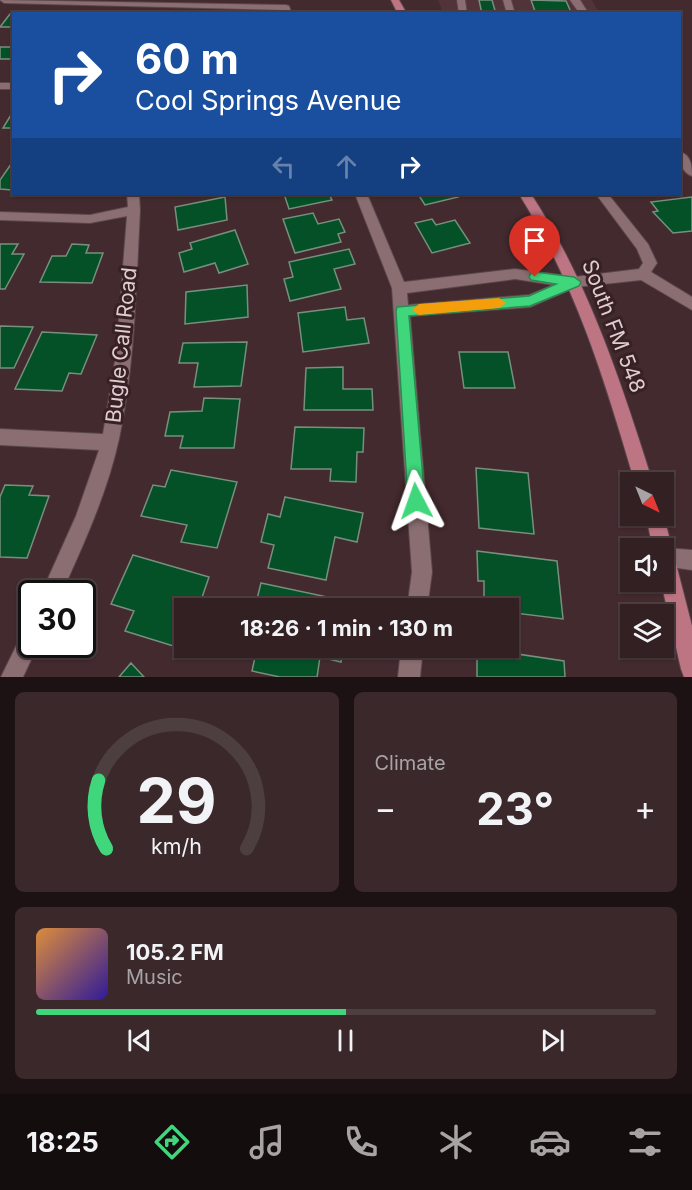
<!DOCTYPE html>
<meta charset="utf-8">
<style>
:root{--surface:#322022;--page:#3a282a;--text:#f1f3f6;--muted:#a8a3a5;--line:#4d3e40;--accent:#40d77c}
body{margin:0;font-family:Inter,sans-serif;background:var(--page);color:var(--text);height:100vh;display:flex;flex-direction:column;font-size:22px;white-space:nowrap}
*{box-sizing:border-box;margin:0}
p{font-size:20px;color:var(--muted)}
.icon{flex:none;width:33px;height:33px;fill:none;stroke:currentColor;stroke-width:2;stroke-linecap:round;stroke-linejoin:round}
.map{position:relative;height:677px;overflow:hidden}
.drawer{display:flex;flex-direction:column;gap:15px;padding:15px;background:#1c1213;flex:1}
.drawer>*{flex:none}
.banner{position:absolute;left:12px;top:12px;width:669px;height:183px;border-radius:0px;box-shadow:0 2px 4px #0004,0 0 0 2px var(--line);background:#1a4fa0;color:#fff;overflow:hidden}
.needle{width:39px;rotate:137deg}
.tools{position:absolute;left:620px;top:472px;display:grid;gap:12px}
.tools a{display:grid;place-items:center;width:54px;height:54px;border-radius:0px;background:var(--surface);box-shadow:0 2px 4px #0004,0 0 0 2px var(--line);font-size:30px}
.speed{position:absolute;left:18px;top:580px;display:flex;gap:12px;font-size:30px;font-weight:700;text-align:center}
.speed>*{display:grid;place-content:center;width:78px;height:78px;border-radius:50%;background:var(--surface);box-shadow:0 2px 4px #0004,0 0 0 2px var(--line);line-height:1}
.speed .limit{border:3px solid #111;border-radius:9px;background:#fff;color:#111}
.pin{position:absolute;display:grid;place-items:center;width:51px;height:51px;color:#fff;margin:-62px -26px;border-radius:50% 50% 50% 0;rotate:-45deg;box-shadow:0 0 6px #0007}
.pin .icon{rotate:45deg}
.me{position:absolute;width:66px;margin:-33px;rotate:356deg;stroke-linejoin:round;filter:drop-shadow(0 0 4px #0008)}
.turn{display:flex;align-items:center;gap:21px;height:126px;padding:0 24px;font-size:27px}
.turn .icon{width:78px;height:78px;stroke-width:2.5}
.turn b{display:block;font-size:42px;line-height:51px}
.lanes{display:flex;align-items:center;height:57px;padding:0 24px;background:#0003;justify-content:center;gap:30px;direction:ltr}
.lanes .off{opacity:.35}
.big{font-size:45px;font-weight:700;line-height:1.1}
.drawer .tile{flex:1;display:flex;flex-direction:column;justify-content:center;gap:9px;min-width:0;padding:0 21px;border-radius:9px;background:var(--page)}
.drawer .dial{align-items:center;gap:0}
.dial svg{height:156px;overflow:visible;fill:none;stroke:var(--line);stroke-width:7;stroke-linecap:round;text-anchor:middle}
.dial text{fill:var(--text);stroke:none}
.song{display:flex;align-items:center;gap:18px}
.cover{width:72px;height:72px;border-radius:9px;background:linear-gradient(135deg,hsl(30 70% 55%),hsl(250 70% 35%))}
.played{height:6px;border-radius:3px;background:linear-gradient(90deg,var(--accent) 50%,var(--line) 50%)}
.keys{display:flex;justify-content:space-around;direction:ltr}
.heat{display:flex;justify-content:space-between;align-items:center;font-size:33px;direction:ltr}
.drawer .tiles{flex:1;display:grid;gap:15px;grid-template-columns:1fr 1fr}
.tile:last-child{grid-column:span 2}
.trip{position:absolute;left:174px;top:598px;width:345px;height:60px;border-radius:0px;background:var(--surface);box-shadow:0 2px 4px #0004,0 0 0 2px var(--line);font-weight:700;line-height:60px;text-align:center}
.dock{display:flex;height:96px;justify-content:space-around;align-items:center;background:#140d0e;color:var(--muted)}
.dock .icon{width:42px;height:42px}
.dock .current{color:var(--accent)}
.dock b{font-size:27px;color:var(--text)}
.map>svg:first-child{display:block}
.built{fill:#523339}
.building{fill:#045027;stroke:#788f7e;stroke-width:1.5}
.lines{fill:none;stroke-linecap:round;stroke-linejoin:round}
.minor-casing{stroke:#5b474b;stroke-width:2}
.major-casing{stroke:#5b474b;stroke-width:2}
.minor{fill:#8b6e72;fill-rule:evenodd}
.major{fill:#be7583;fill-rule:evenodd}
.route{fill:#40d77c;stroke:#2a8c51;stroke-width:1.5}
.slow{fill:#f59e0b}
.labels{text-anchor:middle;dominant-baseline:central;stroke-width:6;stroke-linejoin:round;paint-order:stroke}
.street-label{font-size:21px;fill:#deced0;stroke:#382025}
</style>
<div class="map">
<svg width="692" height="677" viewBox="0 0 692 677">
<rect width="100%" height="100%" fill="#432a2e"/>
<path class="built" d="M438,0H592L599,13H443Z"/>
<path class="building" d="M479,0H492L496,14H482Z
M531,0L566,1L571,12L536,14Z
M10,14H14V27H0Z
M0,47H14L13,59H0Z
M14,110V128H3Z
M14,160V187L12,190L0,189V180Z
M284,194H329L332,200L289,209Z
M418,194H456L458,197L425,205Z
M225,197L227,220L178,230L175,207Z
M692,197V231L673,233L653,212L658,211L651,202Z
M313,213L318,224L339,219L345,232L338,234L341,242L295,253L283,219Z
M432,219L436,225L455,220L470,243L432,253L415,223Z
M235,230L248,264L219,273L215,263L184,272L179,253L192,249L190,243Z
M0,244H18L12,254H24L5,289H0Z
M72,244L89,245L86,253H103L92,283L40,282L52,256H66Z
M349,249L355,264L334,269L341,289L290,301L284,279L293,277L289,262Z
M247,285L248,317L185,324L186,292Z
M345,307L347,320L364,318L369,343L303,352L298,313Z
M0,326L33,327L14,368H0Z
M42,332L97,335L81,374L69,373L62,391L15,389Z
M247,342L241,386L194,387L198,363H179L183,343Z
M459,352H508L515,388H464Z
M343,367V389H372L373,410H304L306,368Z
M204,398L240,399L234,448H180L183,436H165L170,412L202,411Z
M295,427L364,428L363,452H357L356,482L330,481L331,469H291Z
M476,468L528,473L534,534L479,528Z
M171,470L237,482L217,548L181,542L187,525L141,516L153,485L165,487Z
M5,485L33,486L29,495L49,496L27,558L0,557V497Z
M285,497L363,513L357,542L335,537L326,580L268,568L274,545L261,542L268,514L280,517Z
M477,551L557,561L563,619L515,613L516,627L508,626V609H484V581H478Z
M133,555L209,577L198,609H184L183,649L125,631L134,611L111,604Z
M261,583L351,602L350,609L255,607Z
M257,648H343L341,662L320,657L317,677H280L252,671Z
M477,648L564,661L565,677H477Z
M131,663L144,677H119Z"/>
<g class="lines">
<defs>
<path id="minor" d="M0,0L286,5L289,6L292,14H284L283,10L4,3Z
M457,0H465L467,14H459Z
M503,0H511L515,14H507Z
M570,0H580L589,14H580Z
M0,83H14V89H0Z
M680,152C691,155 692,166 692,176C682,173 679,161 680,152Z
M127,194H139L140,210C136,286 135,364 119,439C107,493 84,544 61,594H41L76,516L99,450L0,445V429L103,434L116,355L127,216L90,223L0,220V212L90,215L128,207Z
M355,194H367L404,282L515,269L574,277L639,269L643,263L637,249L596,194H608L648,244L657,263L651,272L692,297V310L641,280L576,287L530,307L410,316L432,572L427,609H407L412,572L392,288ZM515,279L554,285L529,295L408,305L407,293Z
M666,548L692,550V570L663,566V550Z
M32,625V645H38L23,677H1L25,628Z
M401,648H423L420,677H398Z"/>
<path id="major" d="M391,0H399L407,14H398Z
M519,194H531C589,283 621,382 653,483H635C604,378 577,288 519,194Z
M663,513L692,626V677H684L681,669L661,582H663V549H653L646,516H663Z"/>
</defs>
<use href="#minor" class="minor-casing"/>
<use href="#major" class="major-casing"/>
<use href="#minor" class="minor"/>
<use href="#major" class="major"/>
</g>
<path class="route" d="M535,272L574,277L581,282L579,286L530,306L409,316L425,501L422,507L416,509L410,507L408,501L396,311L397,307L529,296L556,284L531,280L529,277L531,273Z"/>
<path class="slow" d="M499,298L506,303L499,308L419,315L412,310L419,304Z"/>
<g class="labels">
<g class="street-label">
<text transform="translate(614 326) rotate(69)">South FM 548</text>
<text transform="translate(121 345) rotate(-84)">Bugle Call Road</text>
</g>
</g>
</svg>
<div class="tools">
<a><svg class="needle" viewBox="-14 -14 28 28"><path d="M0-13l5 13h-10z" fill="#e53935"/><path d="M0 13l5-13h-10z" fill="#a8a3a5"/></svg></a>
<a><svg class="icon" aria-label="sound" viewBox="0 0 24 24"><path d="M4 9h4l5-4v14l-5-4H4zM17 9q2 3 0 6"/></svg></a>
<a><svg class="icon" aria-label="layers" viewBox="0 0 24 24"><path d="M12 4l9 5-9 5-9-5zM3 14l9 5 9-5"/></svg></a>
</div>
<div class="speed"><div class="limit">30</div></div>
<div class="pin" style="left:535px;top:277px;background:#d93025"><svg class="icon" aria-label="arrive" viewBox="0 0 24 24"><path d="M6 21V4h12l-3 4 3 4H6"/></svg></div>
<svg class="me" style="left:416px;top:501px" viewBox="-20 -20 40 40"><path d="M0-17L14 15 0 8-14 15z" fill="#40d77c" stroke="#fff" stroke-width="4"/></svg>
<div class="trip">18:26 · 1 min · 130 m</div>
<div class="banner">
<div class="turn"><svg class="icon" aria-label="right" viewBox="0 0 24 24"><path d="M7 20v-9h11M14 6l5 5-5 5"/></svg><div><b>60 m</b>Cool Springs Avenue</div></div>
<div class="lanes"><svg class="icon off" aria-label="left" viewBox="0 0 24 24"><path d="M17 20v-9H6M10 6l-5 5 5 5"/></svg><svg class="icon off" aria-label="ahead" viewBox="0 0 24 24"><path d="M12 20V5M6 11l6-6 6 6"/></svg><svg class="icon" aria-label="right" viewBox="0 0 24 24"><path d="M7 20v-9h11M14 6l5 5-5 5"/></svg></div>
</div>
</div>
<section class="drawer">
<div class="tiles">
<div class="tile dial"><svg viewBox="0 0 100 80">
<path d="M14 69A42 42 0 1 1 86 69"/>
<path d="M14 69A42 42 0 0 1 10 34" stroke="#40d77c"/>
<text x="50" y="56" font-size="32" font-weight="700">29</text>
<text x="50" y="72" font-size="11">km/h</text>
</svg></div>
<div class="tile"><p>Climate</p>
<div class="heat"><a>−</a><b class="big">23°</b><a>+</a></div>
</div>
<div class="tile">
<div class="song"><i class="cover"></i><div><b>105.2 FM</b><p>Music</p></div></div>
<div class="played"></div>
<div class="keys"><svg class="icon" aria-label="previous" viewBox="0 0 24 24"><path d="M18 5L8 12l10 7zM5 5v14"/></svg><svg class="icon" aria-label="pause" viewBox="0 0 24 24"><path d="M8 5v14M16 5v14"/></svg><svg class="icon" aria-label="next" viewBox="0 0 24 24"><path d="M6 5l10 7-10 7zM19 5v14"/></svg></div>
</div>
</div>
</section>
<nav class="dock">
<b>18:25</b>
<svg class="icon current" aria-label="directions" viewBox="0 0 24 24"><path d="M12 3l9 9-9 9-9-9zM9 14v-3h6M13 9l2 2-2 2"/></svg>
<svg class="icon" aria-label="music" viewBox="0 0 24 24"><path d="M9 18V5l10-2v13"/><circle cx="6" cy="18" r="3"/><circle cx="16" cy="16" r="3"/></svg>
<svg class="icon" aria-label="phone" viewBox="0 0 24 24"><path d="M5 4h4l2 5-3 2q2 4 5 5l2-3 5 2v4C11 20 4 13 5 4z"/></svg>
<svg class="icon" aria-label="climate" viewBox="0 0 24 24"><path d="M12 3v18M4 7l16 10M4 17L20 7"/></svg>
<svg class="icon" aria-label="car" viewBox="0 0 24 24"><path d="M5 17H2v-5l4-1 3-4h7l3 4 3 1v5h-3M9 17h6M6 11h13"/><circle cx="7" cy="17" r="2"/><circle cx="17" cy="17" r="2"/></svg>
<svg class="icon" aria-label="filters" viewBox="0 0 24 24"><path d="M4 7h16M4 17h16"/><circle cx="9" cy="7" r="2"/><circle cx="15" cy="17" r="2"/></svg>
</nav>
